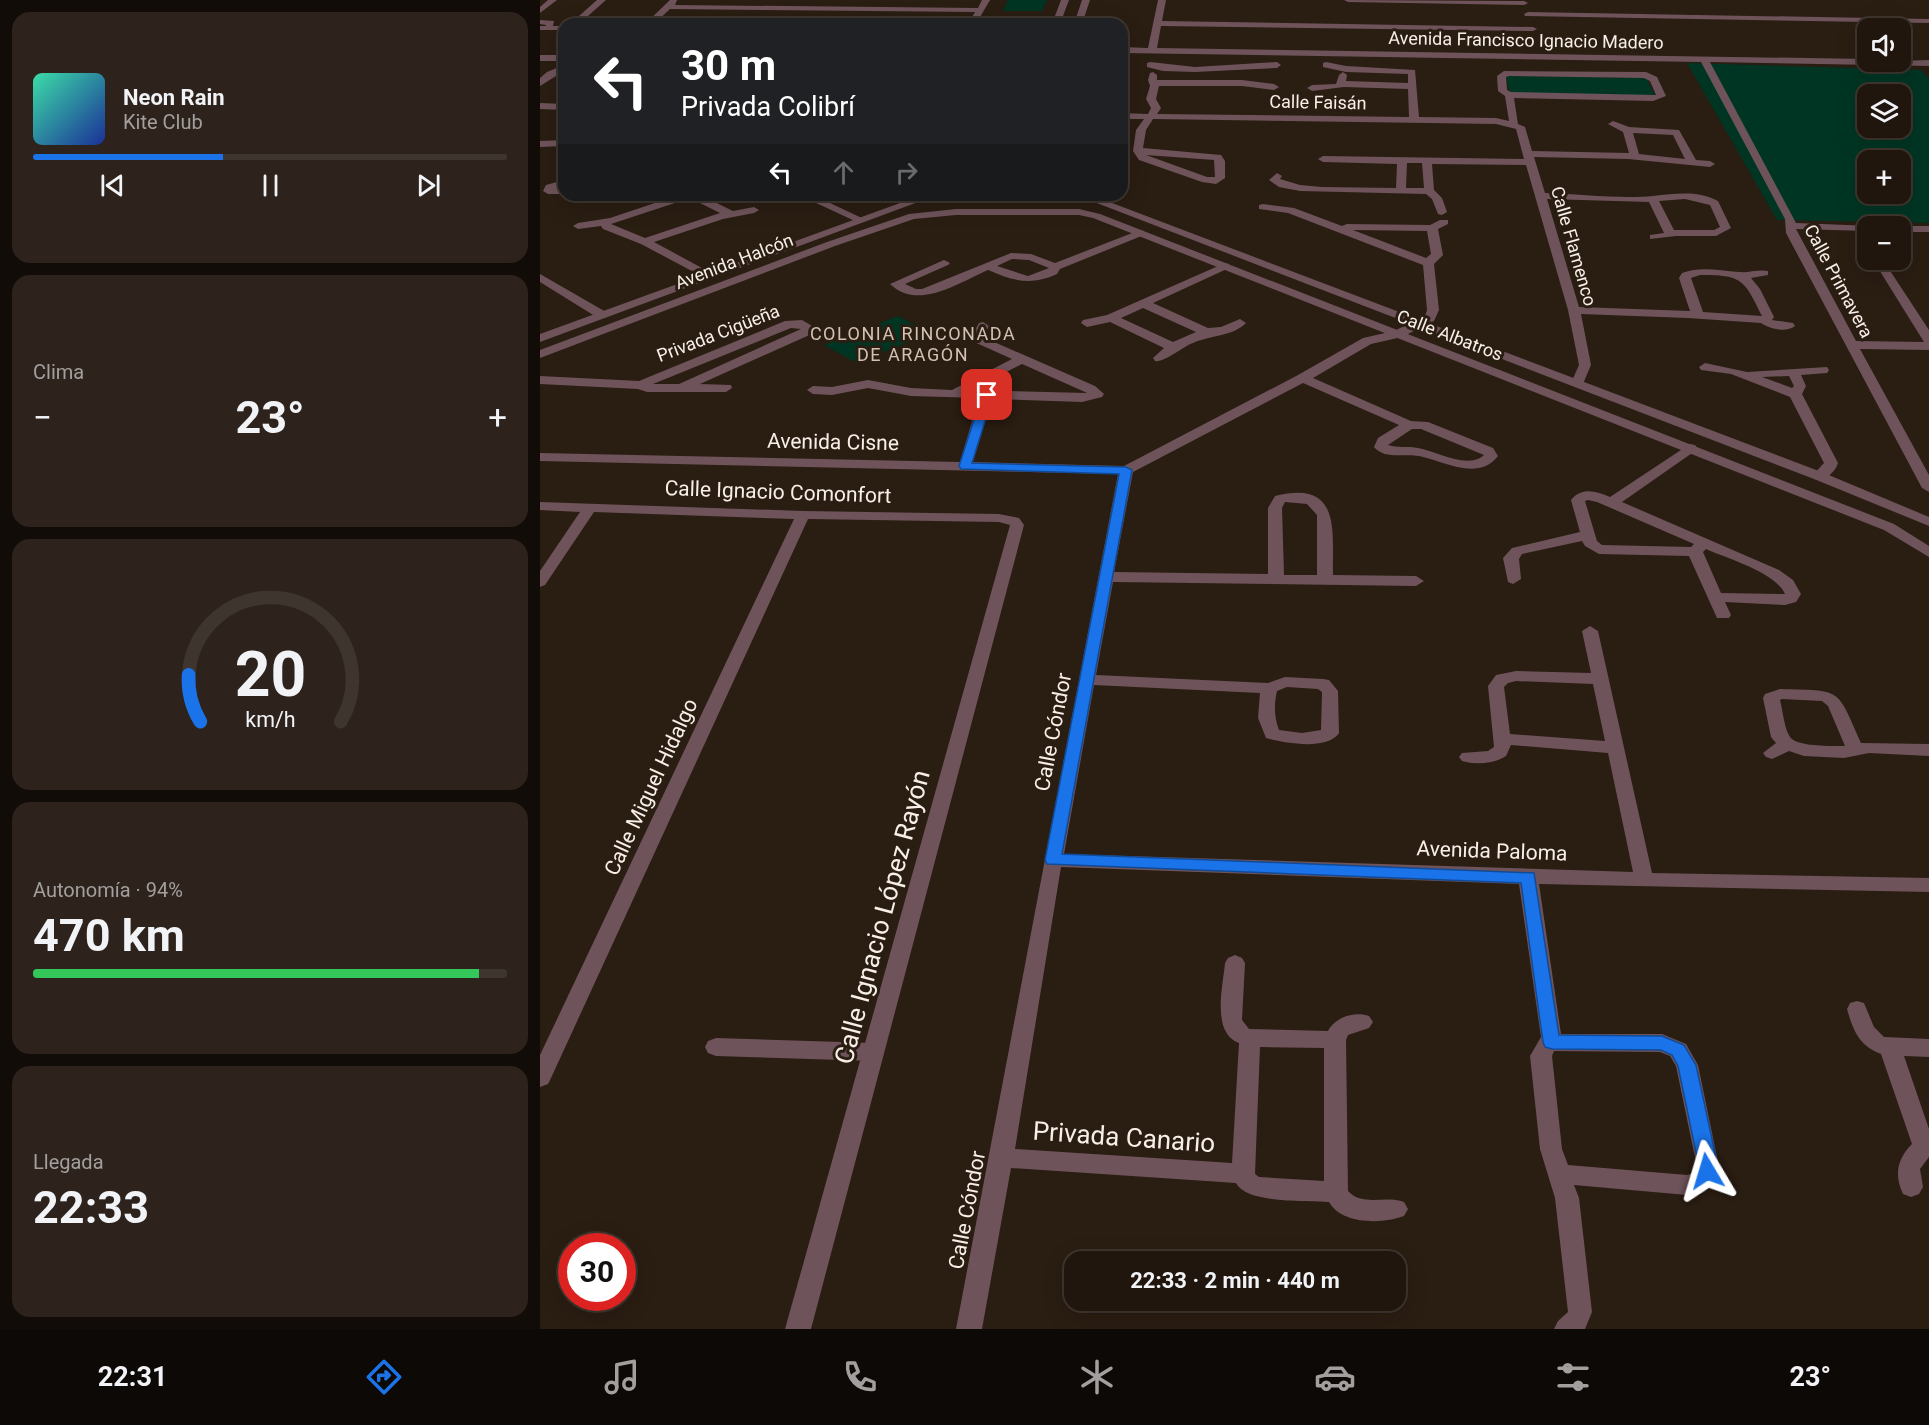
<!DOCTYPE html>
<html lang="es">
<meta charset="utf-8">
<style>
:root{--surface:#20160e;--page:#2d231c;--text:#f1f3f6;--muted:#a29f9e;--line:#3d352e;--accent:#1a73e8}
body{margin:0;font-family:Roboto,sans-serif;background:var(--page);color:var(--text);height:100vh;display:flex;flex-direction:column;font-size:22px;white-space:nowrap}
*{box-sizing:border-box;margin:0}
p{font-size:20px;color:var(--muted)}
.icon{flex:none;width:33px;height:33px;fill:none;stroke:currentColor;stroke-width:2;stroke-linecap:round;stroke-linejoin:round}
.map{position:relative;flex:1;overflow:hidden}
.drawer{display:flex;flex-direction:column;gap:12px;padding:12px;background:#120c08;width:540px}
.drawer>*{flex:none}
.top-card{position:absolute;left:18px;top:18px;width:570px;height:183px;border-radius:18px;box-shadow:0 6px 24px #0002,0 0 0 2px var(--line);background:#202124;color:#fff;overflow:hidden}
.controls{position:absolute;left:1317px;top:18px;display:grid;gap:12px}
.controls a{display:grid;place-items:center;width:54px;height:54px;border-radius:12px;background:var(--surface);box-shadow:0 6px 24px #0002,0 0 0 2px var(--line);font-size:30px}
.speed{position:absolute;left:18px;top:1233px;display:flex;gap:12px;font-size:30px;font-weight:700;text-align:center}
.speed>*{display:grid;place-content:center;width:78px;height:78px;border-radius:50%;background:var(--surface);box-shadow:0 6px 24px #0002,0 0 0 2px var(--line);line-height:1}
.speed .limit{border:9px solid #d22;background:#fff;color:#111}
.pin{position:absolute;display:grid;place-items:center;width:51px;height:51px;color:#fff;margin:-26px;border-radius:12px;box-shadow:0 3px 9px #0006}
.me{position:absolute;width:66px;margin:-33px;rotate:353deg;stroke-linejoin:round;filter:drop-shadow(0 0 4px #0008)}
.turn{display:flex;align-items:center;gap:21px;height:126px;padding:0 24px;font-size:27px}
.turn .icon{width:78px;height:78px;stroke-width:2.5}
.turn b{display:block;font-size:42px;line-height:51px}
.lanes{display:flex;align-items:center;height:57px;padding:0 24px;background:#0003;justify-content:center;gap:30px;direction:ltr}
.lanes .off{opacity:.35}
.big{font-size:45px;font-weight:700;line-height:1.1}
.drawer .tile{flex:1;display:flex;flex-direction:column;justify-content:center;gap:9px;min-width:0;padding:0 21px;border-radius:18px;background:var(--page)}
.drawer .dial{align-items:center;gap:0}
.dial svg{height:156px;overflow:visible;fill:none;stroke:var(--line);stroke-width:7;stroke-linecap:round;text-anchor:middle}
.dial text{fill:var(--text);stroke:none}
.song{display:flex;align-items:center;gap:18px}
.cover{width:72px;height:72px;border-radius:9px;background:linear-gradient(135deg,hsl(160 70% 55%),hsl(230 70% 35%))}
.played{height:6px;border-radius:3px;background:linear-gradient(90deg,var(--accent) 40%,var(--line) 40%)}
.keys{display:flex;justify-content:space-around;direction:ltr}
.heat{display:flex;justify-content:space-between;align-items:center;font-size:33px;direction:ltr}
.charge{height:9px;border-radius:4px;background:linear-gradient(90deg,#34c759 94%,var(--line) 0)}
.trip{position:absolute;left:524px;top:1251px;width:342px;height:60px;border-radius:18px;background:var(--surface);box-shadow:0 6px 24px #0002,0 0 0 2px var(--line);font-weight:700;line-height:60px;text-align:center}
.tab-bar{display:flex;height:96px;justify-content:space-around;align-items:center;background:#0d0906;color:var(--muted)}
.tab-bar .icon{width:42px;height:42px}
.tab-bar .active{color:var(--accent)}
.tab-bar b{font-size:27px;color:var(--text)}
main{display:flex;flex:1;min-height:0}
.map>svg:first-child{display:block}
.green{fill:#003523;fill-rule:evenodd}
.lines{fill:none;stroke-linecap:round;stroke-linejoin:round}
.service{fill:#6e535a;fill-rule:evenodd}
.minor{fill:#6e535a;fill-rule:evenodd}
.tertiary{fill:#6e535a;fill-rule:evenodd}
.route{fill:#1a73e8;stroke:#114b97;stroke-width:1.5}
.labels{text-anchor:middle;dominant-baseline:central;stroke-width:6;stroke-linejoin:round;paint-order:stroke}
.far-street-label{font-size:18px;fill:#f8efe8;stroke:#2a1d12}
.far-neighbourhood-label{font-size:18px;letter-spacing:1.5px;fill:#d3c2b3;stroke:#2a1d12}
.street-label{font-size:21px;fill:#f8efe8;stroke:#2a1d12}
.near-street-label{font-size:26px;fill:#f8efe8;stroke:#2a1d12}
</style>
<main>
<section class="drawer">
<div class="tile">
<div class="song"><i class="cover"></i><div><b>Neon Rain</b><p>Kite Club</p></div></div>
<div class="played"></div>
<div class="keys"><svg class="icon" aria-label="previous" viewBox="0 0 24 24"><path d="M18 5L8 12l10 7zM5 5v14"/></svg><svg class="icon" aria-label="pause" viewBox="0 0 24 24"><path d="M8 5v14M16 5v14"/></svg><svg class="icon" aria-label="next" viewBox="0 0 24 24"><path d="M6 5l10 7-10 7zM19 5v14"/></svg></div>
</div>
<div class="tile"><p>Clima</p>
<div class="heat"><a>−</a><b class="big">23°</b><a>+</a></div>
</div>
<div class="tile dial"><svg viewBox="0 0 100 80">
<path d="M14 69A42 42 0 1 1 86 69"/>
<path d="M14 69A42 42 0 0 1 8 45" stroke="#1a73e8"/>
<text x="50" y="56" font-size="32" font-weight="700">20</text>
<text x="50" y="72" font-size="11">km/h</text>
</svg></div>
<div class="tile"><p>Autonomía · 94%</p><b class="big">470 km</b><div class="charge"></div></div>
<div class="tile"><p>Llegada</p><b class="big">22:33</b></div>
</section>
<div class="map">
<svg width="1389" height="1329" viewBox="0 0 1389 1329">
<rect width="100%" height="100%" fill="#2a1d12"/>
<path class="green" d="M468,0H507L502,11H463Z
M1147,63L1381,70L1389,79V223L1237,220ZM1328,94H1360V128H1328ZM1328,160H1360V194H1328Z
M965,76L1106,78L1116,97L971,95Z
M358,316L390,333L317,363L284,345Z"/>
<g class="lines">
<path class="service" d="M8,0H17L0,13V7Z
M57,0H66L39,24H30Z
M0,20L14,21L12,30H6V25L0,24Z
M259,195H273L326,220L321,223L317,222Z
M176,1038L333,1043L341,1046L344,1052L341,1058L333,1061L176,1056L168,1053L165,1047L168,1041Z"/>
<path class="minor" d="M130,0H137L135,5L438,8L442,0H450L436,24H428L435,12L130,9L114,24H105Z
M618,0H626L622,21L993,27L997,29L993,31L621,26L617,48L1328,59V62L1389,60V66L1170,62L1256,223L1332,226H1328V231L1256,229L1316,341L1384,342L1333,260H1343L1389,330V350L1320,349L1389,475V492L1382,488L1246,233L1245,219L1161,62L582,53V47L608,48Z
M804,0L984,1L988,3L984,5L808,2Z
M988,12L1389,19V23L985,16L984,14Z
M0,26H24V30H0Z
M0,55H24V61H0Z
M610,62L655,67L737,62L741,65L737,68L655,72L623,71L607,67V63Z
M786,62L806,66L875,70L879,117L956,118L969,121L965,96L958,91L957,76L964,71L1106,72L1117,77L1126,96L1113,101L974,98L978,124L985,127L992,151L1089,153L1083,132L1068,124L1073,121L1089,127L1139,130L1156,160L1170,161L1175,164L1170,167L1088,159L994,157L1005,193C1039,194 1080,199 1113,196C1136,194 1156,190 1178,201L1191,228L1176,236H1136L1110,239V235L1124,233L1109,202L1007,199L1039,307L1150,311L1139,278L1142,273C1162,266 1179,271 1199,272C1209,273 1218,269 1228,271V275L1211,278L1220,289L1234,317L1232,320L1253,323L1255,326C1246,333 1230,329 1221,323L1148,318L1041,314L1051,365L1042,386H1032L1031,383L1039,365L1028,310L986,165L892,164L894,190L902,198L907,212L902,215L898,214L892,199L886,194L760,191L739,187L729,180L737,173L742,176L740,179L760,185L782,187L856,188L857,164L783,162L778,159L783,156L984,159L976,129L956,124L613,119L606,130L603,148L681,155L685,161V178L676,184L662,182L599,160L593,151L596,130L604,119H582V113L608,114L611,108L606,99L610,86L608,80L610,73L613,72L617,75V80H702L734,84L739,87L734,90L702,86H619L616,99L621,108L617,114L869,117L868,89L804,87L772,91L767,88L772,85L796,84L799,75L803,72L807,75L806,81L868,83V74L806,72L783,67V63ZM969,76L1104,78L1110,81L1116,95L971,92L967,90L966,77ZM1093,133L1133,135L1145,159L1099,154ZM606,155L674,160L675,177H667ZM867,163H882L884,188H866ZM1145,199L1170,205L1180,227L1174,230H1134L1119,201ZM1160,275C1202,275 1204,279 1222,316L1163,312L1151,278Z
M24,65V71L0,86V78L7,72Z
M0,103L24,104V110L0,109Z
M24,140V146L0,147V141Z
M24,180V186L18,188H24V194H8L3,191L6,185Z
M139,195H160L193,211L214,207L219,210L214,213L183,219L114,242L173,274V278H165L101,244L63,229L61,226L38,229L33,226L38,223L70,218ZM150,198L180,213L105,238L71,224Z
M723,204L754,208L802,226L807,224L890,225L900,220H908V224L898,229L903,255L894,264L899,310L894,321L862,337L831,344L773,378L871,421L888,422L953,448L958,456C938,482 904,461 879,456C864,453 845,460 834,447L838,438L859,425L763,383L593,472L574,572L728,574V508L735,496C802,479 792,531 793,575L876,576L884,581L876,586L573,582L556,675L728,683L745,677L783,679L789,680L798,691L799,733C787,751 743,743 726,738L718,718L720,693L554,685L524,854L1093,872L1068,753L971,745L966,756C954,764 936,765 922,761L919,757L922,753L948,751L954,747L948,686L956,675L976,671L1051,673L1042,631L1050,626L1058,631L1112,873L1389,878V892L999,884L1021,1034H1122L1146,1044L1158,1065L1178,1162L1171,1186L1147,1195L1034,1185L1039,1198L1052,1312L1045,1329H1014L1018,1321L1028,1312L1015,1198L1000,1149L990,1056L1001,1037L979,884L521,867L475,1149L692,1163L699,1043C671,1033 683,986 685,963L688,958L695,955L702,958L705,963L702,1020L709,1029L788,1031C795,1017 815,1011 829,1016L833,1022L829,1028L808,1035L806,1040L808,1191C822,1207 846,1195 864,1202L868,1209L864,1216C843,1224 802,1225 789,1202C768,1200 706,1204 696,1183L471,1168L442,1329H416L578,474L0,461V453L420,462L439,398L371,396L328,388L292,395L273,394L267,390L273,386L292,387L328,380L371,388L412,390L472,359L432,341L430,338L439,323L443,322L449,326L443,337L445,338L555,386L564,394L562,397L542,402L452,399L433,462L584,466L758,375L823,338L854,331L885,316L887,310L883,265L748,213L719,209V205ZM813,230L887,231L891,254L886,258ZM482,364L545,392L547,393L431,390ZM872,429H881L944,455C927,470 897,451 878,448C868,446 858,448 848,445ZM745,502L767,504L777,515V575H744L742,508ZM976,681L1053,684L1065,741L970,734L964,687L968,683ZM747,687L778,689L782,692L781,730L762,733L739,730C734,717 734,704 737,691ZM720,1047L784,1048V1181L719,1177L715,1174ZM1014,1051L1120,1052L1130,1056L1136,1066L1156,1162L1153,1173L1147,1175L1028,1165L1022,1149L1012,1056Z
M1357,226H1389V232H1360V226Z
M600,230L604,231V235L520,269L517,274C491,286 473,281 448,270C418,283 378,311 350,284L404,260L410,263L408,265L365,284L376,289H382L471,253L491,254L515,263ZM472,259L489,260L509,268L488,276L457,266Z
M1322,232L1328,235V247L1324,246L1317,235Z
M685,263L689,264V268L613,303L668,328L681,327L700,319L706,323C692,337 670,335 653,343C642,347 624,363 615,361L613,358L624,348L570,322L547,327L541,323L543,320L567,315ZM603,308L656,332L633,342L581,318Z
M0,274L66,312L68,315L66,318H58L0,282Z
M262,320L274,327V333L160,384L191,385L192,388L186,392H107L98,389L0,384V376L99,381L245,321ZM251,328L261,329L139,384H113Z
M1165,363L1207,372L1287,367L1289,370L1287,373L1261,375L1266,386L1262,394L1298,463C1295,473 1284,482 1274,479L1272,476L1284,463L1250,397L1191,374L1161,370L1159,367ZM1249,376L1254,386L1252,388L1222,377Z
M1150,444L1155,445L1157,448L1155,451L1082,502L1239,570L1253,580L1261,594L1256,602L1245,605L1185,602L1191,615L1189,618H1177L1149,556L1059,554L1045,546L1042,541L982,554L979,559L981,579L973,584L968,582L963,558L972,548L1040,532L1031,500C1042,487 1056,491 1070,497ZM1048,500L1057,502L1154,544L1151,547L1062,545L1057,541L1045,501ZM1166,549C1188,559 1235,572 1245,594L1181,593L1163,552Z
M0,502L263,511L459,514L479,518L484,525L271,1329H245L470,525L459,522L268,519L11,1078L8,1084L0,1087V1055L254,519L54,512L5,585L0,587V571L40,512L0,510Z
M1240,689C1302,691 1296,686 1321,743L1389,744V756L1329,753L1304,758L1264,756L1249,751L1232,759L1226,757L1223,753L1236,743L1231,737L1223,698L1225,694ZM1242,699L1282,701L1288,706L1305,746C1293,746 1257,747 1250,737C1244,728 1243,711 1240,700Z
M1317,1001L1324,1003L1334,1027L1344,1037L1389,1039V1057L1364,1056L1389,1129V1157L1380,1169L1383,1187L1379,1194L1371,1197L1363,1194C1354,1175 1357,1159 1372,1144L1341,1054C1319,1046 1313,1030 1307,1009L1310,1003Z"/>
<path class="tertiary" d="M521,0H529L520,24H512Z
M542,0H550L542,24H534Z
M382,195H397L0,342V334Z
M536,195H551L1284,473L1389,517V526L1274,479Z
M416,209H539L560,214L1354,524L1389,546V557L1344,530L553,218L539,215H416L374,219L295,246L0,358V350L287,242L369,214Z"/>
</g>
<path class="route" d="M447,391L453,395L432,463L586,467L592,470L522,854L994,873L1019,1035L1122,1036L1144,1045L1156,1065L1177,1162L1173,1177L1167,1180L1160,1177L1157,1171L1158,1162L1138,1066L1132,1055L1121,1050L1012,1049L1005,1047L1003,1042L981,883L507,864L505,860L579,474L421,469L419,466L442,395Z"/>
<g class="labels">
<g class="far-street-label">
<text transform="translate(986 40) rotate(1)">Avenida Francisco Ignacio Madero</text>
<text transform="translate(778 102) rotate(1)">Calle Faisán</text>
<text transform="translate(1034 246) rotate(74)">Calle Flamenco</text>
<text transform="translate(194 261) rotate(-21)">Avenida Halcón</text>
<text transform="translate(1299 281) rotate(62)">Calle Primavera</text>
<text transform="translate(178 333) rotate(-21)">Privada Cigüeña</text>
<text transform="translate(910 335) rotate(21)">Calle Albatros</text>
</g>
<g class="far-neighbourhood-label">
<text x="373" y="333">COLONIA RINCONADA<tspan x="373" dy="21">DE ARAGÓN</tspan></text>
</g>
<g class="street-label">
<text transform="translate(293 442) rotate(1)">Avenida Cisne</text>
<text transform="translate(238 492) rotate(2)">Calle Ignacio Comonfort</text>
<text transform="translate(513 732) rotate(-79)">Calle Cóndor</text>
<text transform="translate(111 787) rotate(-65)">Calle Miguel Hidalgo</text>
<text transform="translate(952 851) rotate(2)">Avenida Paloma</text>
<text transform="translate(427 1210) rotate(-79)">Calle Cóndor</text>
</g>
<g class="near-street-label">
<text transform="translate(342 917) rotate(-75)">Calle Ignacio López Rayón</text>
<text transform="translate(584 1137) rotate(4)">Privada Canario</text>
</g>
</g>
</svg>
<div class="controls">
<a><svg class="icon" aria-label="sound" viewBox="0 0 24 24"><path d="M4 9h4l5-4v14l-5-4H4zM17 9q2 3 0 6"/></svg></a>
<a><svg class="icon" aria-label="layers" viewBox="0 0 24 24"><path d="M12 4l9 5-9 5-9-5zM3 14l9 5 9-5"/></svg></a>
<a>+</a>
<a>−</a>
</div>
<div class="speed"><div class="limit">30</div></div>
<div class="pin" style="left:447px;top:395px;background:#d93025"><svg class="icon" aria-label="arrive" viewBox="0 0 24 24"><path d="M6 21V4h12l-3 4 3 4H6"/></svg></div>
<svg class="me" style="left:1167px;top:1171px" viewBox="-20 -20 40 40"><path d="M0-17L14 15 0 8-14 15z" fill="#1a73e8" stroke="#fff" stroke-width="4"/></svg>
<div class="trip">22:33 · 2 min · 440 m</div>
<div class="top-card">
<div class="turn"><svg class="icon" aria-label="left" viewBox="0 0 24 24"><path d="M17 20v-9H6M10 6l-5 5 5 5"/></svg><div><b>30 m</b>Privada Colibrí</div></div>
<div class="lanes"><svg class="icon" aria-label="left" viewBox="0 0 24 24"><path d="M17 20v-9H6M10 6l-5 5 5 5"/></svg><svg class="icon off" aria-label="ahead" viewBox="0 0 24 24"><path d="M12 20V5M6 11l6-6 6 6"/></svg><svg class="icon off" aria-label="right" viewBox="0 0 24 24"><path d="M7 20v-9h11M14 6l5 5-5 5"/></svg></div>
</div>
</div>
</main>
<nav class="tab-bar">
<b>22:31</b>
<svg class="icon active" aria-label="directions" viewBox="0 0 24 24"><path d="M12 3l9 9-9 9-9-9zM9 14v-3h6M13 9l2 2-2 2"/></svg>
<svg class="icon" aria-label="music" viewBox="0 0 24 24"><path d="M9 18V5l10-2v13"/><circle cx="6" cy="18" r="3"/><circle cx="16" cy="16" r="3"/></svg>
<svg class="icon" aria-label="phone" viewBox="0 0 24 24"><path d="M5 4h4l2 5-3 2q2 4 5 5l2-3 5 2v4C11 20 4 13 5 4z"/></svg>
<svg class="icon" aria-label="climate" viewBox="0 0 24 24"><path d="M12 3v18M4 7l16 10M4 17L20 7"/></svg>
<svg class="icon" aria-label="car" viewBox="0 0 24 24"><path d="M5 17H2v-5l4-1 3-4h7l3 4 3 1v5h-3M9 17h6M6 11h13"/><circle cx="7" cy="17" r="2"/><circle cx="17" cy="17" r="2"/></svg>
<svg class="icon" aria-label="filters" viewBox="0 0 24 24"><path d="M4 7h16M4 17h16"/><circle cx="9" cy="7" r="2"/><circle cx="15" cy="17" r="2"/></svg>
<b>23°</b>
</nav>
